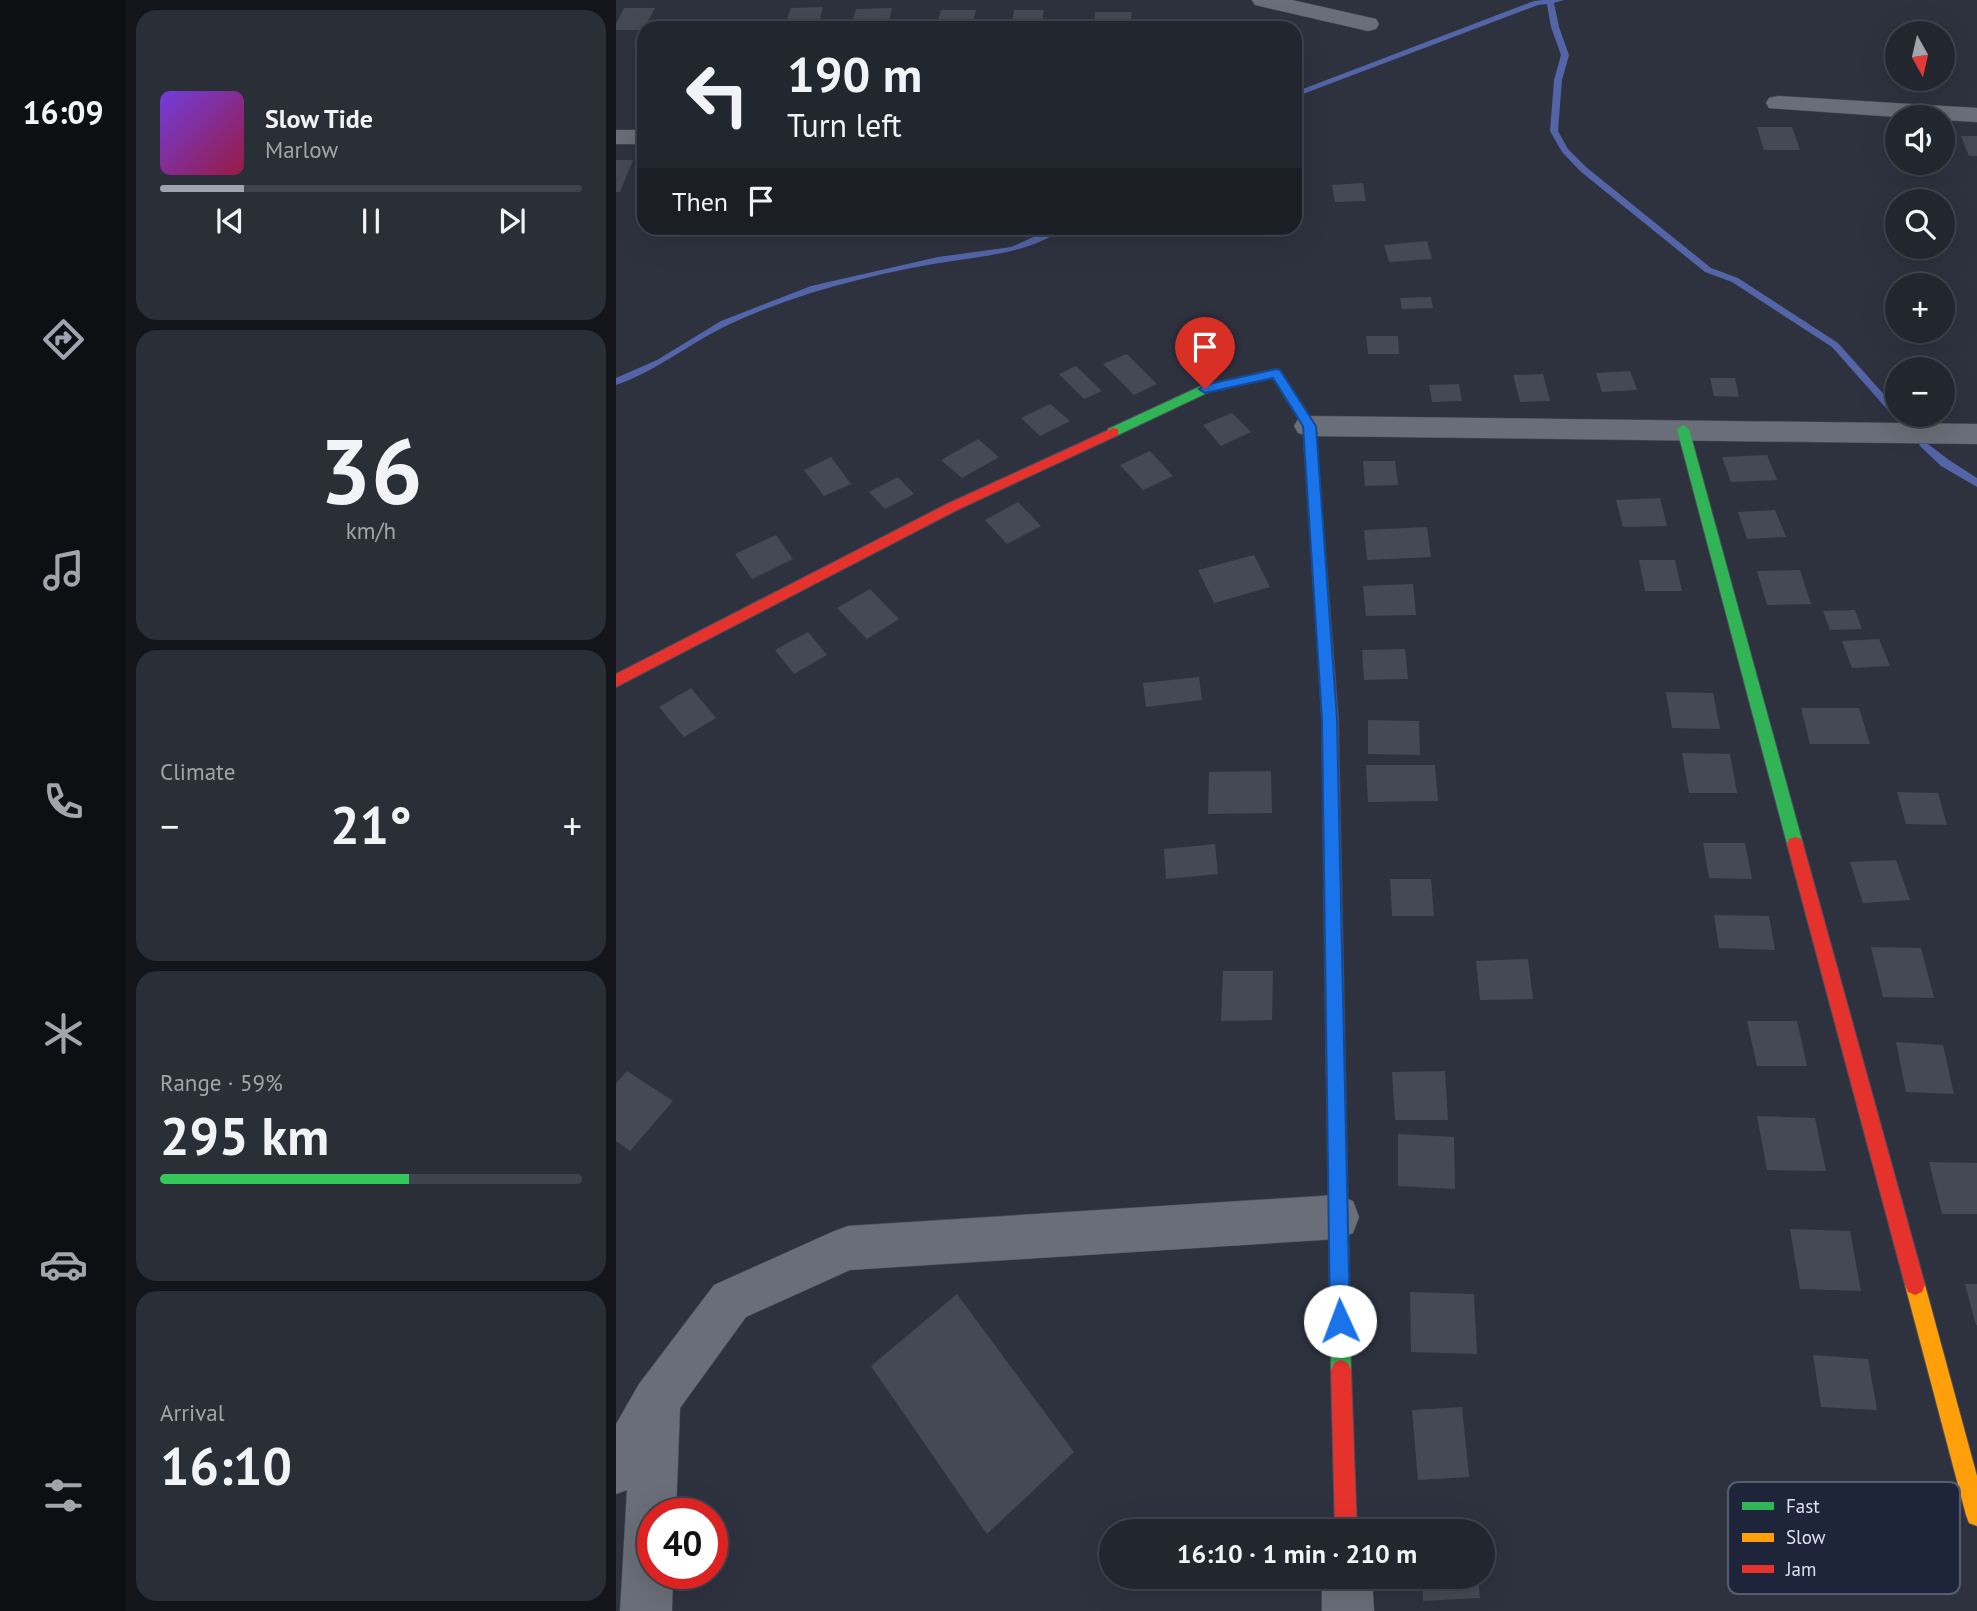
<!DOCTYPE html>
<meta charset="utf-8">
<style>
:root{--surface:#22262f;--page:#2a2e37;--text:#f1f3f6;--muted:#a2a5aa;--line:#3f434b;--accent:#9fa4b2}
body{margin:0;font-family:"PT Sans",sans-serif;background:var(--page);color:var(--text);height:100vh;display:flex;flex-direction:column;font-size:26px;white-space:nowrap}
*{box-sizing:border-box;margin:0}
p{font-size:23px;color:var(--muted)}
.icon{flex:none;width:38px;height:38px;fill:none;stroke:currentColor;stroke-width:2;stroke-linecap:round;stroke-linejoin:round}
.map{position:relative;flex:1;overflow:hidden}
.side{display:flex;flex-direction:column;gap:10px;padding:10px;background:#13151a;width:490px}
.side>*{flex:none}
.hud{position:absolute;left:21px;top:21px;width:665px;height:214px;border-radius:21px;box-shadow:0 7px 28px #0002,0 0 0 2px var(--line);background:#22262f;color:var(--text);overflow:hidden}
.needle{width:46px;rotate:172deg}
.fabs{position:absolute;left:1269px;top:21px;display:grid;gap:14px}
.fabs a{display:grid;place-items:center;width:70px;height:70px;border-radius:50%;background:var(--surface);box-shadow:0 7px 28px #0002,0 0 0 2px var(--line);font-size:35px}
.speed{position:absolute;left:21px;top:1498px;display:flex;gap:14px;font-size:35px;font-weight:700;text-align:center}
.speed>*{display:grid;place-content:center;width:91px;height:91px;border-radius:50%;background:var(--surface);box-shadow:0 7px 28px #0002,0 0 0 2px var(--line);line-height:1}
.speed .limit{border:10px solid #d22;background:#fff;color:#111}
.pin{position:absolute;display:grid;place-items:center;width:60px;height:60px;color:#fff;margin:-72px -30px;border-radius:50% 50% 50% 0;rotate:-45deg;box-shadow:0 0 7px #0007}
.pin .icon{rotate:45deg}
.me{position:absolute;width:77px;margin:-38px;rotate:358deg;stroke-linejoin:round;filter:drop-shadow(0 0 5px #0008)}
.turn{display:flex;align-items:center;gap:24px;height:147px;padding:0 35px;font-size:32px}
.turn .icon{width:91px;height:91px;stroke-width:2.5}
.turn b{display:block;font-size:49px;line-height:60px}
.then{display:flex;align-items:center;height:66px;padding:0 35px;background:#0003;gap:14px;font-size:26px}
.big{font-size:52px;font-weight:800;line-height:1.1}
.side .widget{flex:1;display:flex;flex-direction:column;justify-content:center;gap:10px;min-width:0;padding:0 24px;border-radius:21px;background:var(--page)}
.side .dial{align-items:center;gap:0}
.dial b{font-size:91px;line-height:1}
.song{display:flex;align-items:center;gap:21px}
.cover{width:84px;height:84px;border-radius:10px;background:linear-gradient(135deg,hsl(260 70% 55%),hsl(340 70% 35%))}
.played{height:7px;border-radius:4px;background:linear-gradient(90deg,var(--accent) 20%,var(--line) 20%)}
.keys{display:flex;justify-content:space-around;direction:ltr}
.heat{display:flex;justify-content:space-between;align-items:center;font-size:38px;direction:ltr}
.charge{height:10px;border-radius:5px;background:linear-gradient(90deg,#34c759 59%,var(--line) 0)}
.trip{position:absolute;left:483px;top:1519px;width:396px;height:70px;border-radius:35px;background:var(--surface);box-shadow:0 7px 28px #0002,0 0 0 2px var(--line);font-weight:800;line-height:70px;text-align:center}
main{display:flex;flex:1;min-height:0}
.tab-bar{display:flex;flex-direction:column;width:126px;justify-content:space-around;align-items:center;background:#0e0f13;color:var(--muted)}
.tab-bar .icon{width:49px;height:49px}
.tab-bar .selected{color:var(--accent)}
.tab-bar b{font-size:32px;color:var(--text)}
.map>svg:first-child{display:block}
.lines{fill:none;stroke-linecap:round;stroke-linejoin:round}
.stream{fill:#5364a7;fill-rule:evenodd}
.building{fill:#454953}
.street-casing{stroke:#4b4e5a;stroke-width:1}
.fast-casing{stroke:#4b4e5a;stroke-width:2}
.slow-casing{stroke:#4b4e5a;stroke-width:2}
.jam-casing{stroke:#4b4e5a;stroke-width:2}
.street{fill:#6a6e78;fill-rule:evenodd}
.fast{fill:#30b455;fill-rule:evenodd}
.slow{fill:#ff9f0a;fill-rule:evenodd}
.jam{fill:#e5322d;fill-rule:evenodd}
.route{fill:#1a73e8;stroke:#114b97;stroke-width:2}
.key{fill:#1e253a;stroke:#575d71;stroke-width:2}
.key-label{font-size:19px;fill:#dce1f0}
</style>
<main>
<nav class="tab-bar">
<b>16:09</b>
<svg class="icon selected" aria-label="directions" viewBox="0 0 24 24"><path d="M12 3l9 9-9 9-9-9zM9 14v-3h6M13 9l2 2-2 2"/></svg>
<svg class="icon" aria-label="music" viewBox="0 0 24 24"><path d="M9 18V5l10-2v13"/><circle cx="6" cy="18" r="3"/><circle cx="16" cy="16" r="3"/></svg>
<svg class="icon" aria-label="phone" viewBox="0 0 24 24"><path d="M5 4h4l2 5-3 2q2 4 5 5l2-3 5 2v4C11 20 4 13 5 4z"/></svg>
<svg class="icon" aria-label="climate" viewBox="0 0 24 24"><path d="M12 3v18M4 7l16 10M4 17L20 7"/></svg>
<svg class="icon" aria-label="car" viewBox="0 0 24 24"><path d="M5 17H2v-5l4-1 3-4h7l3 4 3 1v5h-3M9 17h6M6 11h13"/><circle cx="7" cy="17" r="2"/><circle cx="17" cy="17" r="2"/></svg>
<svg class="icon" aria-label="filters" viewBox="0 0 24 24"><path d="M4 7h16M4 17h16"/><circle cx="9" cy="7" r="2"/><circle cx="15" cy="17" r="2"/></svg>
</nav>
<section class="side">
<div class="widget">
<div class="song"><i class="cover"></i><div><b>Slow Tide</b><p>Marlow</p></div></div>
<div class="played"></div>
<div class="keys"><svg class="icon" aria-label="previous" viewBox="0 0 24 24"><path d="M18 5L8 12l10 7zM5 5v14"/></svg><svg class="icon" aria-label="pause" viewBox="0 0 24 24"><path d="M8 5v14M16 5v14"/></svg><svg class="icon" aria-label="next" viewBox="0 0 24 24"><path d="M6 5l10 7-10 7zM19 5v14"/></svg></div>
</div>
<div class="widget dial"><b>36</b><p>km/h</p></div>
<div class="widget"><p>Climate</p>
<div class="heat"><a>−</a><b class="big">21°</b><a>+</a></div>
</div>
<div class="widget"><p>Range · 59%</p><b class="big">295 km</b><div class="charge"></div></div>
<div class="widget"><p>Arrival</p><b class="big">16:10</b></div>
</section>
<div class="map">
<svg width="1361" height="1611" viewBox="0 0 1361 1611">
<rect width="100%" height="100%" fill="#2e323f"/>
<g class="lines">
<path class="stream" d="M927,0H948L938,3L943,27L953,55L946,80L942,131L952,149L970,167L1095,268L1122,278L1222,343L1281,409V415H1286L1284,417H1278L1216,347L1116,282L1089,272L964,171L946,152L934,131L938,80L945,55L935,27L931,4L922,5L679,97V92L918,1Z
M438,228H448C419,250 378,255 343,260C267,271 182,292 112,325C74,343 41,371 0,385V378L41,360L105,321L195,286L322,257L395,247Z
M1308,441L1333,460L1361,478V487L1325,466L1304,446L1303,444Z"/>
</g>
<path class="building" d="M207,7L202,26L168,27L175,8Z
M8,8H39L28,30H0V24Z
M276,8L272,26H235L240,9Z
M325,10H360L355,28H320Z
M398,10H428L425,28H395Z
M479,12H516L514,28H478Z
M1141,127H1176L1184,150H1148Z
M1345,136H1361V156H1353Z
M0,160H17L4,192H0Z
M747,183L750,201L719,202L716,185Z
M811,241L816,259L773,262L768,245Z
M815,297L817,308L786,309L784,298Z
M750,336H782L783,354H752Z
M511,354L541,384L518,395L487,364Z
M460,366L486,391L468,399L443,374Z
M1014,371L1021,390L986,392L980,373Z
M927,374L934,401L904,402L897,375Z
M1094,378H1119L1123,397L1098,396Z
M843,384L846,401L816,402L813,385Z
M434,404L454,421L424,436L405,418Z
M616,413L635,432L605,446L587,425Z
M362,439L383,457L346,478L325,460Z
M534,451L557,476L527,490L504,465Z
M1151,455L1161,480L1115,482L1106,457Z
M215,457L235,484L208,496L188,470Z
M747,461H779L782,485L749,486Z
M282,477L298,494L269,509L253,492Z
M1044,498L1051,526L1007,527L1000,500Z
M402,502L425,526L391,544L369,520Z
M1159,510L1170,537L1131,539L1122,512Z
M811,527L815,557L751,560L748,530Z
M160,535L177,559L136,579L119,554Z
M638,555L654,587L598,603L582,570Z
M1023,560H1059L1066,591H1029Z
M1184,570L1195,604L1151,605L1141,571Z
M797,584L800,615L750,616L747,586Z
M254,589L283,619L251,639L221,608Z
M1239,610L1246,629L1214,630L1207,611Z
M192,632L211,655L178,674L159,650Z
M1263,639L1274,666L1236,668L1226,641Z
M789,649L792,679L748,680L746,650Z
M583,677L586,700L530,707L527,683Z
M75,688L100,718L68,737L43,707Z
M1050,692L1097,693L1104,729L1056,728Z
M1185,708H1243L1254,744H1194Z
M752,720L803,721L804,755L752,754Z
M1066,753L1114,754L1121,793H1073Z
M750,765H819L822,801L752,802Z
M655,771L656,813L592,814L593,772Z
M1281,792L1322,793L1331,825L1290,824Z
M1087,843H1129L1136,879L1093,878Z
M599,844L602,874L550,879L548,849Z
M1280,860L1294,900L1247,903L1234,862Z
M774,879H815L818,916H776Z
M1098,915L1153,916L1159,950L1103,948Z
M1255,947L1305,948L1318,998L1267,997Z
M912,959L917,999L864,1000L860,961Z
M607,971H657L656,1020L605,1021Z
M1131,1021H1181L1191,1066H1141Z
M1280,1042L1327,1045L1338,1094L1290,1092Z
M11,1071L57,1101L14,1151L0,1141V1083Z
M829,1071L832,1120H779L776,1072Z
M1141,1116L1199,1118L1210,1171L1151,1170Z
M782,1134L838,1137L839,1189L782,1186Z
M1313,1162L1361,1163V1214H1326Z
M1174,1229L1234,1231L1245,1291L1184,1289Z
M1349,1284H1361V1325H1360Z
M794,1292L858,1294L861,1354L795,1352Z
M341,1294L458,1452L371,1534L255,1366Z
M1197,1355L1252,1359L1261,1410L1205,1407Z
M846,1407L853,1477L802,1480L796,1410Z
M857,1525V1531H802V1527Z
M664,1526V1531H592V1527Z
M591,1577H664V1589L591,1590Z
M806,1577H862L864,1598L807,1601Z"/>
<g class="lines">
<defs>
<path id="street" d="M636,0H676L760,19L763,24L760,29L752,31L639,5Z
M1162,96L1361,108V122L1326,120V117H1281L1153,108L1150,103L1153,98Z
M0,130H28V144H0Z
M693,416L1361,424V444L693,436L682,433L678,426L682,419Z
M721,1195L737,1201L743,1217L737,1233L721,1239L234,1270L130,1317L64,1408L60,1514H37V1573H57L56,1611H4L11,1490L0,1494V1424L23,1384L98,1285L216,1232L232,1226Z
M706,1577H756L758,1611H706Z"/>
<path id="fast" d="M660,369L664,370L699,426L712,588L705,593L698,588L687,426L657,378L593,392L502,435H492L491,432L492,429L585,386Z
M1067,425L1073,429L1187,844L1185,849L1179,851L1173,849L1171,844L1061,429Z
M718,960L724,963L727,968L735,1370L732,1377L725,1380L718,1377L715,1370L709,968L712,963Z"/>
<path id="slow" d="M1299,1275L1306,1278L1309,1285L1361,1476V1526L1353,1523L1350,1515L1289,1285L1292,1278Z"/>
<path id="jam" d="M497,428L502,429V435L341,510L0,687V674L331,504Z
M705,583L712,588L722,718L727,968L724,973L718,976L712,973L709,968L706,718L698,588Z
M1179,837L1185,839L1187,844L1309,1285L1306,1292L1299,1295L1292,1292L1289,1285L1171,844L1173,839Z
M725,1360L732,1363L735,1370L741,1531H719L715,1370L718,1363Z"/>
</defs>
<use href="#street" class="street-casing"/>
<use href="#fast" class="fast-casing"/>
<use href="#slow" class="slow-casing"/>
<use href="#jam" class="jam-casing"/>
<use href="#street" class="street"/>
<use href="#fast" class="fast"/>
<use href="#slow" class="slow"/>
<use href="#jam" class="jam"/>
</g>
<path class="route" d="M660,369L664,370L700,426L721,719L734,1321L731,1328L724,1331L717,1328L714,1321L706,719L687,426L657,378L589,393L583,389L589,385Z"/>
<rect x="1112" y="1482" width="232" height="112" rx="10" class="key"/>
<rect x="1126" y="1502" width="32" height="8" fill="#30b455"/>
<rect x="1126" y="1533" width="32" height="9" fill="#ff9f0a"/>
<rect x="1126" y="1565" width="32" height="8" fill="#e5322d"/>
<g class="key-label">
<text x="1170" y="1513">Fast</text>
<text x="1170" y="1544">Slow</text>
<text x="1170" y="1576">Jam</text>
</g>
</svg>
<div class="fabs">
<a><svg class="needle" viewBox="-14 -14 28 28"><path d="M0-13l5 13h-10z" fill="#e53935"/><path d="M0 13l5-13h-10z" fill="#a2a5aa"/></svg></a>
<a><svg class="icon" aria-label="sound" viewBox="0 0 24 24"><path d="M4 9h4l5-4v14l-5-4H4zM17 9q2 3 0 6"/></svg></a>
<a><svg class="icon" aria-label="search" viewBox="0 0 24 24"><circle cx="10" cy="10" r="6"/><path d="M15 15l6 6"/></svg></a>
<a>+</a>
<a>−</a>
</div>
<div class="speed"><div class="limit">40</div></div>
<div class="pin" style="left:589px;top:389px;background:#d93025"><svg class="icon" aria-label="arrive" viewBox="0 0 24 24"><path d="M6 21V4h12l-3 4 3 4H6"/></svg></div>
<svg class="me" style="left:724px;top:1321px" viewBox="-20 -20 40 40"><circle r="19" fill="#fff"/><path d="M0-13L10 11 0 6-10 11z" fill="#1a73e8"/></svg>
<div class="trip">16:10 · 1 min · 210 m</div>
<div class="hud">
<div class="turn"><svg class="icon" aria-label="left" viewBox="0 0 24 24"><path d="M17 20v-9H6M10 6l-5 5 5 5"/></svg><div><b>190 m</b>Turn left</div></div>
<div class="then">Then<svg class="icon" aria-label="arrive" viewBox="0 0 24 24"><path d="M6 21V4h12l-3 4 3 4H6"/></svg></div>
</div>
</div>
</main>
